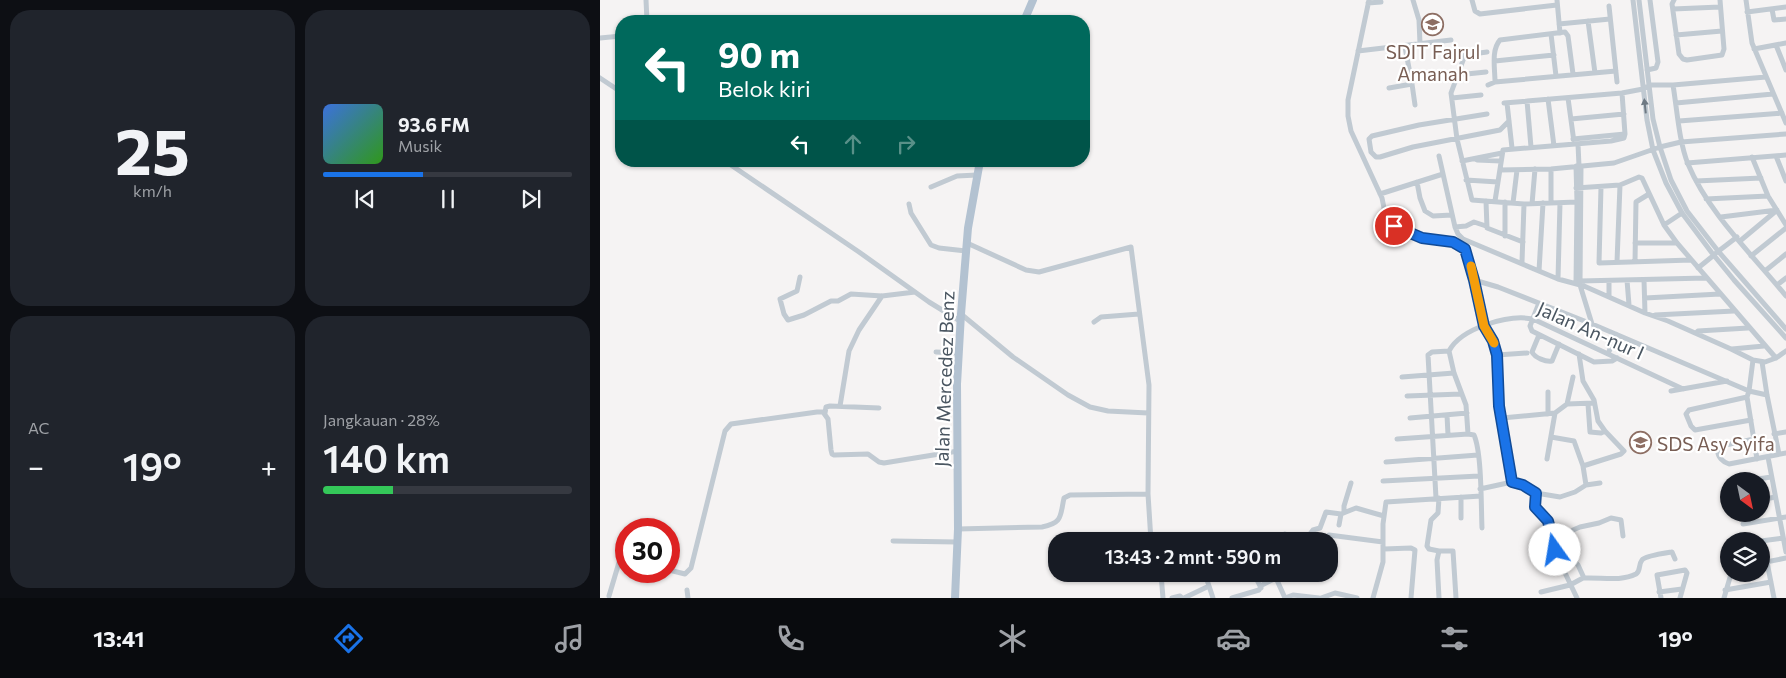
<!DOCTYPE html>
<html lang="id">
<meta charset="utf-8">
<style>
:root{--surface:#171b24;--page:#20242c;--text:#f1f3f6;--muted:#9ea1a6;--line:#363941;--accent:#1a73e8}
body{margin:0;font-family:Commissioner,sans-serif;background:var(--page);color:var(--text);height:100vh;display:flex;flex-direction:column;font-size:19px;white-space:nowrap}
*{box-sizing:border-box;margin:0}
p{font-size:16px;color:var(--muted)}
.icon{flex:none;width:28px;height:28px;fill:none;stroke:currentColor;stroke-width:2;stroke-linecap:round;stroke-linejoin:round}
.map{position:relative;flex:1;overflow:hidden}
.drawer{display:flex;flex-direction:column;gap:10px;padding:10px;background:#0d0f14;width:600px}
.drawer>*{flex:none}
.guide{position:absolute;left:15px;top:15px;width:475px;height:152px;border-radius:20px;box-shadow:0 1px 4px #0004;background:#00695c;color:#fff;overflow:hidden}
.needle{width:32px;rotate:147deg}
.tools{position:absolute;left:1120px;top:472px;display:grid;gap:10px}
.tools a{display:grid;place-items:center;width:50px;height:50px;border-radius:50%;background:var(--surface);box-shadow:0 1px 4px #0004;font-size:25px}
.speed{position:absolute;left:15px;top:518px;display:flex;gap:10px;font-size:25px;font-weight:700;text-align:center}
.speed>*{display:grid;place-content:center;width:65px;height:65px;border-radius:50%;background:var(--surface);box-shadow:0 1px 4px #0004;line-height:1}
.speed .limit{border:8px solid #d22;background:#fff;color:#111}
.pin{position:absolute;display:grid;place-items:center;width:42px;height:42px;color:#fff;margin:-21px;border:2px solid #fff;border-radius:50%;box-shadow:0 1px 5px #0007}
.me{position:absolute;width:55px;margin:-28px;rotate:347deg;stroke-linejoin:round;filter:drop-shadow(0 0 4px #0008)}
.turn{display:flex;align-items:center;gap:18px;height:105px;padding:0 20px;font-size:22px}
.turn .icon{width:65px;height:65px;stroke-width:2.5}
.turn b{display:block;font-size:35px;line-height:42px}
.lanes{display:flex;align-items:center;height:48px;padding:0 20px;background:#0003;justify-content:center;gap:25px;direction:ltr}
.lanes .off{opacity:.35}
.big{font-size:38px;font-weight:600;line-height:1.1}
.drawer .card{flex:1;display:flex;flex-direction:column;justify-content:center;gap:8px;min-width:0;padding:0 18px;border-radius:20px;background:var(--page)}
.drawer .dial{align-items:center;gap:0}
.dial b{font-size:65px;line-height:1}
.song{display:flex;align-items:center;gap:15px}
.cover{width:60px;height:60px;border-radius:8px;background:linear-gradient(135deg,hsl(220 70% 55%),hsl(110 70% 35%))}
.played{height:5px;border-radius:2px;background:linear-gradient(90deg,var(--accent) 40%,var(--line) 40%)}
.keys{display:flex;justify-content:space-around;direction:ltr}
.heat{display:flex;justify-content:space-between;align-items:center;font-size:28px;direction:ltr}
.charge{height:8px;border-radius:4px;background:linear-gradient(90deg,#34c759 28%,var(--line) 0)}
.drawer .tiles{flex:1;display:grid;gap:10px;grid-template-columns:repeat(2,1fr)}
.trip{position:absolute;left:448px;top:532px;width:290px;height:50px;border-radius:20px;background:var(--surface);box-shadow:0 1px 4px #0004;font-weight:600;line-height:50px;text-align:center}
.tabs{display:flex;height:80px;justify-content:space-around;align-items:center;background:#090b0e;color:var(--muted)}
.tabs .icon{width:35px;height:35px}
.tabs .current{color:var(--accent)}
.tabs b{font-size:22px;color:var(--text)}
main{display:flex;flex:1;min-height:0}
.map>svg:first-child{display:block}
.lines{fill:none;stroke-linecap:round;stroke-linejoin:round}
.street{stroke:#c1cad2;stroke-width:5}
.primary{stroke:#b3c2d1;stroke-width:8}
.oneway{fill:#6e7983}
.route-casing{stroke:#114b97;stroke-width:12}
.route{stroke:#1a73e8;stroke-width:9}
.slow{stroke:#f59e0b;stroke-width:9}
.labels{text-anchor:middle;dominant-baseline:central;stroke-width:4.5;stroke-linejoin:round;paint-order:stroke}
.education-label{font-size:19px;fill:#785e54;stroke:#fff}
.street-label{font-size:19px;fill:#4a5661;stroke:#fff}
</style>
<main>
<section class="drawer">
<div class="tiles">
<div class="card dial"><b>25</b><p>km/h</p></div>
<div class="card">
<div class="song"><i class="cover"></i><div><b>93.6 FM</b><p>Musik</p></div></div>
<div class="played"></div>
<div class="keys"><svg class="icon" aria-label="previous" viewBox="0 0 24 24"><path d="M18 5L8 12l10 7zM5 5v14"/></svg><svg class="icon" aria-label="pause" viewBox="0 0 24 24"><path d="M8 5v14M16 5v14"/></svg><svg class="icon" aria-label="next" viewBox="0 0 24 24"><path d="M6 5l10 7-10 7zM19 5v14"/></svg></div>
</div>
<div class="card"><p>AC</p>
<div class="heat"><a>−</a><b class="big">19°</b><a>+</a></div>
</div>
<div class="card"><p>Jangkauan · 28%</p><b class="big">140 km</b><div class="charge"></div></div>
</div>
</section>
<div class="map">
<svg width="1186" height="598" viewBox="0 0 1186 598">
<rect width="100%" height="100%" fill="#f5f3f3"/>
<g class="lines">
<path class="street" d="M46,0L47,21
M769,0L748,100V116L751,131L782,198L786,218L794,226L813,235L853,242L865,249L874,280L884,326L893,341L897,355L899,406L912,482L923,485L936,493L935,507L948,521L956,554L977,598
M813,0L819,20L820,44
M872,0L875,11L880,14L957,5
M957,0L960,33
M1033,0L1047,120L1053,150L1066,183L1082,213L1112,253L1134,280L1186,338
M1039,0L1053,119L1060,147L1071,180L1087,211L1118,251L1186,329
M1074,0L1072,4L1079,54L1083,59L1087,60L1122,55L1124,49L1120,0
M1146,0L1152,43L1186,123
M768,3L781,2
M1009,6L1017,82
M1073,9L1120,7
M1172,9L1174,20L1186,19
M1147,12L1186,7
M988,21L995,73
M959,24L1010,19
M951,34L956,76
M1076,35L1122,31
M0,38L21,36
M1176,45L1186,70
M805,47L812,84
M1154,49L1186,43
M758,51L851,40
M887,52L865,55L851,93L857,139L872,200L924,204L977,202
M895,61L954,55
M1047,70L1056,68L1058,62L1050,0
M857,75L886,72
M0,78L21,92
M895,82C895,69 891,50 900,40L965,32L968,36L973,74
M888,85L895,82L1016,71
M1073,85C1077,109 1079,142 1088,164C1109,214 1152,254 1186,296
M789,88L812,84L815,105
M852,98L881,95
M968,98L974,142
M948,99L954,146
M927,101L931,147
M904,103L1022,93L1043,89L1050,85H1073L1166,77
M907,103L912,148
M1076,103L1173,94
M887,114L819,125L772,136L769,139L771,152L776,157H780L813,147L900,130L909,121
M971,119L1024,114
M1079,121L1182,113
M973,139L1025,134
M978,144L979,166
M839,156L855,227L858,234L863,239L958,279L984,286L1045,313L1068,321L1131,349L1153,360L1165,362L1176,358L1186,351
M1176,156L1186,181
M1152,157L1168,196L1186,225
M877,160L901,161
M125,161L259,252L329,302L360,321
M862,161L902,153
M1087,163L1186,155
M981,166L980,285L992,324
M951,169V203
M900,170L951,169L1014,163L1060,147L1081,142L1186,134
M866,180L898,182
M1096,181L1161,178
M817,182L820,198L825,211L833,216L852,215
M331,187L357,176L377,175
M1001,187L999,263L1091,260
M976,188L1020,185L1039,177L1042,178L1064,225L1077,243L1176,358
M780,194L843,174
M1106,199L1168,196
M886,201L887,228L923,242
M895,201L903,150L1011,141L1024,138L1025,134L1022,93
M913,203L917,170
M309,204L311,213L331,245L339,248L366,251
M932,204L935,169
M1121,217L1177,210
M1064,225L1082,213
M855,227L866,226L874,222L886,226
M905,236V202
M1140,241L1176,211
M367,243L426,270L439,272L531,247L549,385L548,494L551,541
M1035,243H1077
M1116,253L1137,237
M1151,256L1186,228
M922,262L924,204
M1017,262L1020,185
M1035,262L1036,202L1049,194
M1098,268L1114,255
M939,271L943,203
M1165,271L1186,254
M200,277L197,291L180,299L184,314L188,320L204,315L231,301H238L251,294L282,296L315,292
M958,279L960,203
M874,280L898,287L992,324L1149,391L1167,395
M1027,280L1029,305
M1044,280L1045,313
M980,281L1106,278
M1009,281V297
M976,284L977,202L976,166
M1177,285L1186,278
M1045,298L1120,294
M939,303L930,326L932,331L994,362L1012,361L1017,358
M361,314L413,357L468,395L490,407L508,411L548,413
M1055,315L1134,311
M494,322L501,317L539,314
M1096,333L1098,331L1148,328
M939,335L932,352C935,358 946,362 952,361L959,344
M1132,349L1164,346
M849,351L854,373L866,405L868,434
M336,352L358,353
M979,354L983,381L994,400L998,421L1005,431L1024,451L1021,454L983,466L986,485
M1008,354L1016,334
M897,355L927,353
M1153,360L1149,391L1147,397L1157,459
M1162,362L1167,395L1179,454
M802,377L854,373
M1071,391L1127,381
M948,392V414
M807,396L861,394
M1147,397L1089,410L1086,414L1091,426L1095,430L1151,420
M967,404L973,377
M988,404L990,432L1001,433L1005,431
M240,406L249,351L259,330L282,296
M225,413L226,407L230,406L279,408
M847,415L848,435
M810,418L867,413
M902,418L955,413L967,404L994,403
M1174,434L1186,432
M951,437L974,441L983,466
M797,439L868,434L874,435C882,453 881,507 882,528
M1154,439L1121,446L1118,450C1117,457 1123,462 1129,464L1186,453
M1168,457L1186,552
M947,459L955,413
M786,462L878,455
M783,481L879,476
M1145,481L1171,477
M880,489L912,482
M936,493L960,497L975,492L986,485L1000,483
M861,497V518
M836,498L828,355L832,352L849,351C861,328 909,314 933,319L1083,389
M839,498L838,513L831,520L827,546L829,549L839,551L837,560L839,598
M1161,500L1175,497
M744,512V506L751,483
M1143,524L1186,517
M739,525L741,514L756,508L784,516
M358,529L442,527C463,523 460,516 464,498L470,495L548,494
M729,535L783,542
M968,535L970,557L978,565L984,578C1001,577 1020,582 1036,574C1041,571 1038,565 1042,560C1045,556 1066,553 1072,552L1075,559
M951,536L968,535L973,530L980,527L999,523L1011,518L1021,520L1023,536
M1146,536L1147,541
M293,541L357,542
M681,541L685,534L699,540L706,539L713,530L720,528L726,512L741,514
M1161,541L1183,538
M784,549L811,548L815,550L811,598
M839,551H853L856,598
M1167,562L1174,598
M1161,563L1186,558
M69,570L85,574L91,568L125,431L131,424L217,412H223L228,419L231,450L232,454L234,455L268,454L279,462L284,463L358,451
M561,574L563,598
M605,574L613,598
M676,578L685,598
M661,588L656,578L662,574
M87,590L88,598
M1125,590L1171,582
M941,592L970,585L983,578
M1059,592L1082,589
M9,596L20,559L26,560
M572,598L580,596L582,598
M584,598L609,586
M632,598L659,590L662,585L676,578L673,574
M685,598L693,595L719,598
M721,598L735,593L757,598
M773,598L783,562V524L786,502L881,496
M1061,598L1057,575L1085,570L1087,573L1080,598
M1124,598L1131,574"/>
<path class="primary" d="M424,21L433,0
M355,598L358,529L357,384L361,314L368,228L380,161"/>
</g>
<defs><path id="oneway-solid" d="M-6-.8H1V-3.2L6.5 0L1 3.2V.8H-6Z" transform="scale(1.25)"/></defs>
<use class="oneway" href="#oneway-solid" transform="translate(1045 106) rotate(-96)"/>
<g class="lines">
<defs>
<path id="route" d="M794,226L822,238L853,242L865,249L874,280L884,326L893,341L897,355L899,406L912,482L923,485L936,493L935,507L948,521L955,550"/>
</defs>
<use href="#route" class="route-casing"/>
<use href="#route" class="route"/>
<path class="slow" d="M871,266L884,326L894,343"/>
</g>
<defs>
<symbol id="school-ring" viewBox="-11 -11 22 22"><circle r="9.5" fill="#fff" stroke="#8d6e63" stroke-width="1.5"/><path d="M0-5L7-2L0 1L-7-2ZM-4 1L0 2.5L4 1V4Q0 6-4 4Z" fill="#8d6e63"/></symbol>
</defs>
<g fill-rule="evenodd">
<use href="#school-ring" x="820" y="12" width="25" height="25"/>
<use href="#school-ring" x="1028" y="430" width="25" height="25"/>
</g>
<g class="labels">
<g class="education-label">
<text x="833" y="51">SDIT Fajrul<tspan x="833" dy="22">Amanah</tspan></text>
<text x="1057" y="443" text-anchor="start">SDS Asy Syifa</text>
</g>
<g class="street-label">
<text transform="translate(991 330) rotate(24)">Jalan An-nur I</text>
<text transform="translate(344 379) rotate(-88)">Jalan Mercedez Benz</text>
</g>
</g>
</svg>
<div class="tools">
<a><svg class="needle" viewBox="-14 -14 28 28"><path d="M0-13l5 13h-10z" fill="#e53935"/><path d="M0 13l5-13h-10z" fill="#9ea1a6"/></svg></a>
<a><svg class="icon" aria-label="layers" viewBox="0 0 24 24"><path d="M12 4l9 5-9 5-9-5zM3 14l9 5 9-5"/></svg></a>
</div>
<div class="speed"><div class="limit">30</div></div>
<div class="pin" style="left:794px;top:226px;background:#d93025"><svg class="icon" aria-label="arrive" viewBox="0 0 24 24"><path d="M6 21V4h12l-3 4 3 4H6"/></svg></div>
<svg class="me" style="left:955px;top:550px" viewBox="-20 -20 40 40"><circle r="19" fill="#fff"/><path d="M0-13L10 11 0 6-10 11z" fill="#1a73e8"/></svg>
<div class="trip">13:43 · 2 mnt · 590 m</div>
<div class="guide">
<div class="turn"><svg class="icon" aria-label="left" viewBox="0 0 24 24"><path d="M17 20v-9H6M10 6l-5 5 5 5"/></svg><div><b>90 m</b>Belok kiri</div></div>
<div class="lanes"><svg class="icon" aria-label="left" viewBox="0 0 24 24"><path d="M17 20v-9H6M10 6l-5 5 5 5"/></svg><svg class="icon off" aria-label="ahead" viewBox="0 0 24 24"><path d="M12 20V5M6 11l6-6 6 6"/></svg><svg class="icon off" aria-label="right" viewBox="0 0 24 24"><path d="M7 20v-9h11M14 6l5 5-5 5"/></svg></div>
</div>
</div>
</main>
<nav class="tabs">
<b>13:41</b>
<svg class="icon current" aria-label="directions" viewBox="0 0 24 24"><path d="M12 3l9 9-9 9-9-9zM9 14v-3h6M13 9l2 2-2 2"/></svg>
<svg class="icon" aria-label="music" viewBox="0 0 24 24"><path d="M9 18V5l10-2v13"/><circle cx="6" cy="18" r="3"/><circle cx="16" cy="16" r="3"/></svg>
<svg class="icon" aria-label="phone" viewBox="0 0 24 24"><path d="M5 4h4l2 5-3 2q2 4 5 5l2-3 5 2v4C11 20 4 13 5 4z"/></svg>
<svg class="icon" aria-label="climate" viewBox="0 0 24 24"><path d="M12 3v18M4 7l16 10M4 17L20 7"/></svg>
<svg class="icon" aria-label="car" viewBox="0 0 24 24"><path d="M5 17H2v-5l4-1 3-4h7l3 4 3 1v5h-3M9 17h6M6 11h13"/><circle cx="7" cy="17" r="2"/><circle cx="17" cy="17" r="2"/></svg>
<svg class="icon" aria-label="filters" viewBox="0 0 24 24"><path d="M4 7h16M4 17h16"/><circle cx="9" cy="7" r="2"/><circle cx="15" cy="17" r="2"/></svg>
<b>19°</b>
</nav>
